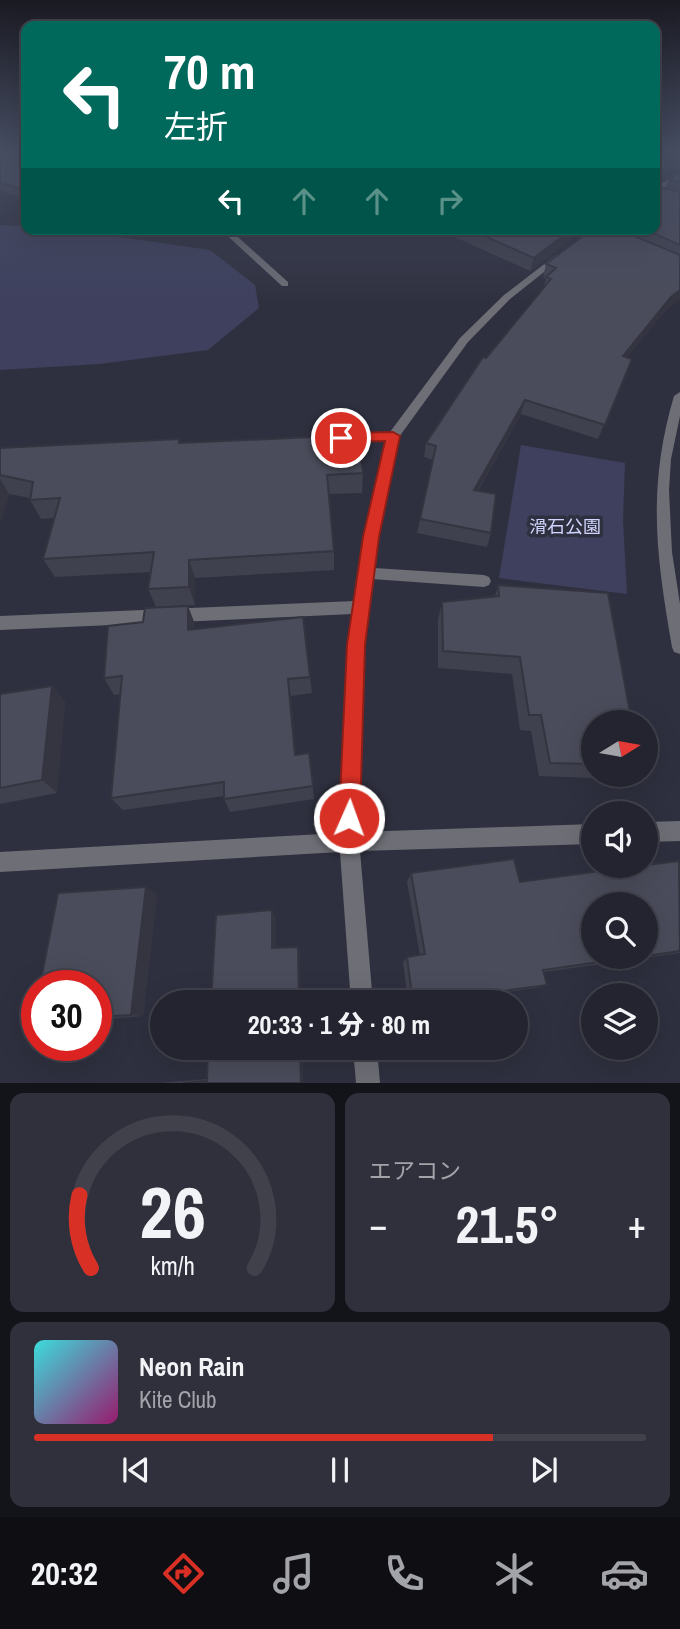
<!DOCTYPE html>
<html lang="ja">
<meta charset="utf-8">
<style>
:root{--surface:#23242f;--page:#2f303b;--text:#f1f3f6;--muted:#a3a4aa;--line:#40414b;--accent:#d93025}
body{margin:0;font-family:"Archivo Narrow","Noto Sans JP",sans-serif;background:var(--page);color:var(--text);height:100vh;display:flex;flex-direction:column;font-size:26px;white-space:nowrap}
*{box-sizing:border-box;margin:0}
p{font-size:23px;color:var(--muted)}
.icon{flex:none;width:38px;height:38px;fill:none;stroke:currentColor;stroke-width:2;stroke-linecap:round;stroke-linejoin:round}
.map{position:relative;height:1083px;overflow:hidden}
.side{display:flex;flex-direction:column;gap:10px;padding:10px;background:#13141a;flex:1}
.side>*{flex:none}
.top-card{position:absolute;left:21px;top:21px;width:639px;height:214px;border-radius:14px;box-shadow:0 7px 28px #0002,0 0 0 2px var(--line);background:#00695c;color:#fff;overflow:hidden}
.needle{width:46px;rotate:79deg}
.buttons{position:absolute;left:581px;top:710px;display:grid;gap:14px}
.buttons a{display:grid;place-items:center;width:77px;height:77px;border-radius:50%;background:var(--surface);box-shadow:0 7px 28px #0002,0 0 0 2px var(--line);font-size:35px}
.speed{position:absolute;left:21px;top:970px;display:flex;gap:14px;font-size:35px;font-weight:700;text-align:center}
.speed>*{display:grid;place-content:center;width:91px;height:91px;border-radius:50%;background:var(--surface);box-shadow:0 7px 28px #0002,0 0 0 2px var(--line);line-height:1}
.speed .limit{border:10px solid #d22;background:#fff;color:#111}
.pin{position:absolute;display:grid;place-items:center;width:60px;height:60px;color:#fff;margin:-30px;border:4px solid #fff;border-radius:50%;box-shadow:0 2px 7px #0007}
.me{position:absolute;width:77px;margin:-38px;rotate:2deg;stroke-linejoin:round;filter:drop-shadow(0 0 5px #0008)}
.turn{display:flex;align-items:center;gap:24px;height:147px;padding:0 28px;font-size:32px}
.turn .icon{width:91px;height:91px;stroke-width:2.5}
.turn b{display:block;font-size:49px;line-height:60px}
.lanes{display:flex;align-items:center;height:66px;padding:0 28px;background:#0003;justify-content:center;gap:35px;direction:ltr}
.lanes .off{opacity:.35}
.big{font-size:52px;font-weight:800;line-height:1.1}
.side .card{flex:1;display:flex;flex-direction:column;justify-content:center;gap:10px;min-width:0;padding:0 24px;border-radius:14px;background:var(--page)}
.side .dial{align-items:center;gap:0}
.dial svg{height:182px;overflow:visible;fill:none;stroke:var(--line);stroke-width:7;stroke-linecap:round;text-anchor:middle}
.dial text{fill:var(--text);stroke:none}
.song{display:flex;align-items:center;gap:21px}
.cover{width:84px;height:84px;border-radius:10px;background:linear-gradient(135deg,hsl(180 70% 55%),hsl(320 70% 35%))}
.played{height:7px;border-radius:4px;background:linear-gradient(90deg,var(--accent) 75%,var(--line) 75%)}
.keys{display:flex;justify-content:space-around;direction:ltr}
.heat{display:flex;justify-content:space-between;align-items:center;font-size:38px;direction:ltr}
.side .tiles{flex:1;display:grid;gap:10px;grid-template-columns:1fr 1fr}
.card:last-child{grid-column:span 2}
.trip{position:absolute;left:150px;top:990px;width:378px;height:70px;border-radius:35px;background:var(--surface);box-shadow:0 7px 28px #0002,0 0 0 2px var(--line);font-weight:800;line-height:70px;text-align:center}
.tab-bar{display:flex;height:112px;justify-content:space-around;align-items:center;background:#0e0e13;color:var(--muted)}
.tab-bar .icon{width:49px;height:49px}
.tab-bar .on{color:var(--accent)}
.tab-bar b{font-size:32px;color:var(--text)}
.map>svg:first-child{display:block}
.green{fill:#3e405d}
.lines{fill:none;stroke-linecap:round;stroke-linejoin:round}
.minor{fill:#6e6f76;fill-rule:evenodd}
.tertiary{fill:#6e6f76;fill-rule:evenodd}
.wall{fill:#40414e;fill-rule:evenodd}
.shaded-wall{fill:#343540}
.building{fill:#4a4c5b;stroke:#343540;stroke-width:2}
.route{fill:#d93025;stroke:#8d1f18;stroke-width:2}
.labels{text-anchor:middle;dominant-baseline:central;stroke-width:7;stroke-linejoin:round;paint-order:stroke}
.park-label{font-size:18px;fill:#d1d6fe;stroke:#2f303f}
</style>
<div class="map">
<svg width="680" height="1083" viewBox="0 0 680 1083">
<rect width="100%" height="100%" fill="#2f303f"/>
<path class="green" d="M0,225L26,226V229H63L210,250L255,285L259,308L208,350L99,364L0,370Z
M521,445L625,463L623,520L627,594L499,578Z"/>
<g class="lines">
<path class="minor" d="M680,173V178L654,194V188Z
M220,229H229L288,282V286H282Z
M556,255L563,257L510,299L468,342L399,437L378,537L374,568L484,575L489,577L491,581L489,585L484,587L372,579L364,645L359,832L593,824V844L360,851L373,1003H351L340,852L0,872V852L340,833L348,645L353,614L0,630V616L355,601L364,537L386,440L342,442L336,438L342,434L390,432L460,338L504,295Z
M680,821V841L646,842V822Z
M353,1048H377L380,1083H356Z"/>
<path class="tertiary" d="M680,392V416L671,459L669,490L672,552L680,604V654L674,652L672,647C656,555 647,488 674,396Z"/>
</g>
<path class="wall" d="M0,152H26V200L0,190Z
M654,152H680V170L671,168L668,176L657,183V186L666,188L669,179L680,172V299L665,311L627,357L632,359L598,439L521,414L478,491L491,533L487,547L417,533L433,460L424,457L426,443L486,358L543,289L546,279L543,277L546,264L592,229H654Z
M437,229H585L530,271Z
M179,439L181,443L363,473L362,493L329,494L334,551V570L195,578V605L156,607L148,589L151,572L55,577L43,559L54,518L41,519L30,500V498L9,494L0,522V448Z
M498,585L631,718L627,723H593V775H623L620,779L539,776L531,731L520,730L512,674L438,668V620L442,602L495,596Z
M195,624V629L310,677L312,693L291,696L296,754L309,753L314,799L230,812L224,799V796L123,810L111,798L120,694L114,695L104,678Z
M52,686L65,702L57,793L0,804V694Z
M680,863V953L544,972L547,985L535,988L430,1003H408L403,962L407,957L420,955L407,882L411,873L520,882ZM646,905V957H593Z
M146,887L157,895L143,1016L96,1020V985Z
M302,1048L303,1083H159L207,1079Z"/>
<path class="shaded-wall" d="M673,164L668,176L654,185L657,173Z
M572,229H585L530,271L534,258Z
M680,290V299L665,311L617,370L623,356L671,297Z
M525,400L521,414L470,504L474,490Z
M0,479L9,494L1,522L0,520Z
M189,560L195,578V605L189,587Z
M188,606L195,624V647L188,630Z
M288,679L291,696L297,769L295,755Z
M52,686L65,702L57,793L42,780Z
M146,887L157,895L143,1016L131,1015Z
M272,910L276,918V954L272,948Z
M298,947L300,953L301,1003H299Z
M300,1048H302L303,1083H301Z"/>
<path class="building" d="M0,152H26V191L0,182Z
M654,152H657L656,158L673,164L657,173V186L680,192V245L644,229H654Z
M663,152H680V157Z
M680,172V183L669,179Z
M469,229H572L534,258Z
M592,229H617L680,255V290L671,297L623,356L632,359L605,425L525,400L474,490L496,494L491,533L420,519L436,446L426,443L483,357L486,358L551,279L546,277L556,268L546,264Z
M358,435L363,473L327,475L334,551L189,560V587L148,589L154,552L43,559L60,498L30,500L33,482L0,475V448L179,439V443Z
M498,585L608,593L631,718H621L623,723H593V764L550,763L541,715H529L520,657L443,651L442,602L499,596Z
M188,606V630L303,617L310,677L288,679L295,755L309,753L313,786L224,799V782L111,798L122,676L104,678L108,626L143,622L145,608Z
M52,686L42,780L0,788V694Z
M514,859L520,882L637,866H646V865L679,861L680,951L646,956V905H593V957H634L543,970L547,985L413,1003L407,957L425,954L411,873Z
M146,887L131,1015L96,1017V985H40L58,893Z
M272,910V948L298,947L299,1003H211L216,915Z
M37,1001V1022H32Z
M208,1048H300L301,1083H183L207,1081Z"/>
<linearGradient id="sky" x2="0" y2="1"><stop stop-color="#1a1a23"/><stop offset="0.5" stop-color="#474e63"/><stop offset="1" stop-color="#474e63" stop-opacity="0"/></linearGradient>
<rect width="680" height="303" fill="url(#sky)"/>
<path class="route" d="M393,432L400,436L379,537L365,645L360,818L357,825L349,828L342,825L339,818L347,645L363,537L385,441L341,442L334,438L341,433Z"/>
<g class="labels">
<g class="park-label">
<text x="565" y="526">滑石公園</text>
</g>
</g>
</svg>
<div class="buttons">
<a><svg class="needle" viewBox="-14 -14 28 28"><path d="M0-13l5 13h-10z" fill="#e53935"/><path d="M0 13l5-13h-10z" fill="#a3a4aa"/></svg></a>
<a><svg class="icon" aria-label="sound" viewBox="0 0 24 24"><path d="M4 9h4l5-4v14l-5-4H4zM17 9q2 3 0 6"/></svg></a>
<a><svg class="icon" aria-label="search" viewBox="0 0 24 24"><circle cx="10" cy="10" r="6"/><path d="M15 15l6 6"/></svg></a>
<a><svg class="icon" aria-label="layers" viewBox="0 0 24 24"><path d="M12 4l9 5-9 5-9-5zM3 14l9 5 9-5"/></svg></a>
</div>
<div class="speed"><div class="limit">30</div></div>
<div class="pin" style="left:341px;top:438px;background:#d93025"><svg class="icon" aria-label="arrive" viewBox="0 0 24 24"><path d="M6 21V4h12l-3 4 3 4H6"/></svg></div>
<svg class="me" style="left:349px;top:818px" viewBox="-20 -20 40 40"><circle r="17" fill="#d93025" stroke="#fff" stroke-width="3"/><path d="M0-11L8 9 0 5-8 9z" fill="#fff"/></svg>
<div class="trip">20:33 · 1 分 · 80 m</div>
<div class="top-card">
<div class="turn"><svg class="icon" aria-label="left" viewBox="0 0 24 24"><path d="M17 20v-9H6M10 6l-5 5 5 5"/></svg><div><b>70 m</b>左折</div></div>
<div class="lanes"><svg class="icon" aria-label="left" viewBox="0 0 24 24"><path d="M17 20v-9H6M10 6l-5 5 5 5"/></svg><svg class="icon off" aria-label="ahead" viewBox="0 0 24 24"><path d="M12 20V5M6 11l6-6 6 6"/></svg><svg class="icon off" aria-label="ahead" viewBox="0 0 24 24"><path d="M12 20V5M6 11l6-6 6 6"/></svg><svg class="icon off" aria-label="right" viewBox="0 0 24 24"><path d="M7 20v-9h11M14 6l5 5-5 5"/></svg></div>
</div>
</div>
<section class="side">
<div class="tiles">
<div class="card dial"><svg viewBox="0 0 100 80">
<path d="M14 69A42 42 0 1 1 86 69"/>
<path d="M14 69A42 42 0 0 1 9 37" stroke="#d93025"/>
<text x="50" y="56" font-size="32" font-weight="700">26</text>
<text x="50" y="72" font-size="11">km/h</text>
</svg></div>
<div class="card"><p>エアコン</p>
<div class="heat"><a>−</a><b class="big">21.5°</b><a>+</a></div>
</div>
<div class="card">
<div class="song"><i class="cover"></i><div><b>Neon Rain</b><p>Kite Club</p></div></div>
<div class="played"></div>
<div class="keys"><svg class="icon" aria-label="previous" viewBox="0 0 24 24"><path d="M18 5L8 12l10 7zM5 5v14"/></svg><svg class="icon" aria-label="pause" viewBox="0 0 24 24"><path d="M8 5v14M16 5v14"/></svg><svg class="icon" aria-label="next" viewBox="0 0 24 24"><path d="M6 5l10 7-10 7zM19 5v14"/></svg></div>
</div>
</div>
</section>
<nav class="tab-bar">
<b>20:32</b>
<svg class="icon on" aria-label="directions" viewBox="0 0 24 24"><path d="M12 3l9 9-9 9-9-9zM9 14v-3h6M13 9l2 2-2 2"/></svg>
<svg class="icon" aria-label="music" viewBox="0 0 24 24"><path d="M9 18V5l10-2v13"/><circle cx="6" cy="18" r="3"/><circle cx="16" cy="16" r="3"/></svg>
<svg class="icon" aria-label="phone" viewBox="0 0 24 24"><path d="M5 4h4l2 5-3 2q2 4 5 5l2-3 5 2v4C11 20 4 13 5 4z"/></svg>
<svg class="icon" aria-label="climate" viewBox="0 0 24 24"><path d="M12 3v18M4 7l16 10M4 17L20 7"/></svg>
<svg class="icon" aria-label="car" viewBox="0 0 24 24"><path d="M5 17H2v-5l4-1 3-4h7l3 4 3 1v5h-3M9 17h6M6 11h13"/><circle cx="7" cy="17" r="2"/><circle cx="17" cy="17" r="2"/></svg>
</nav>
